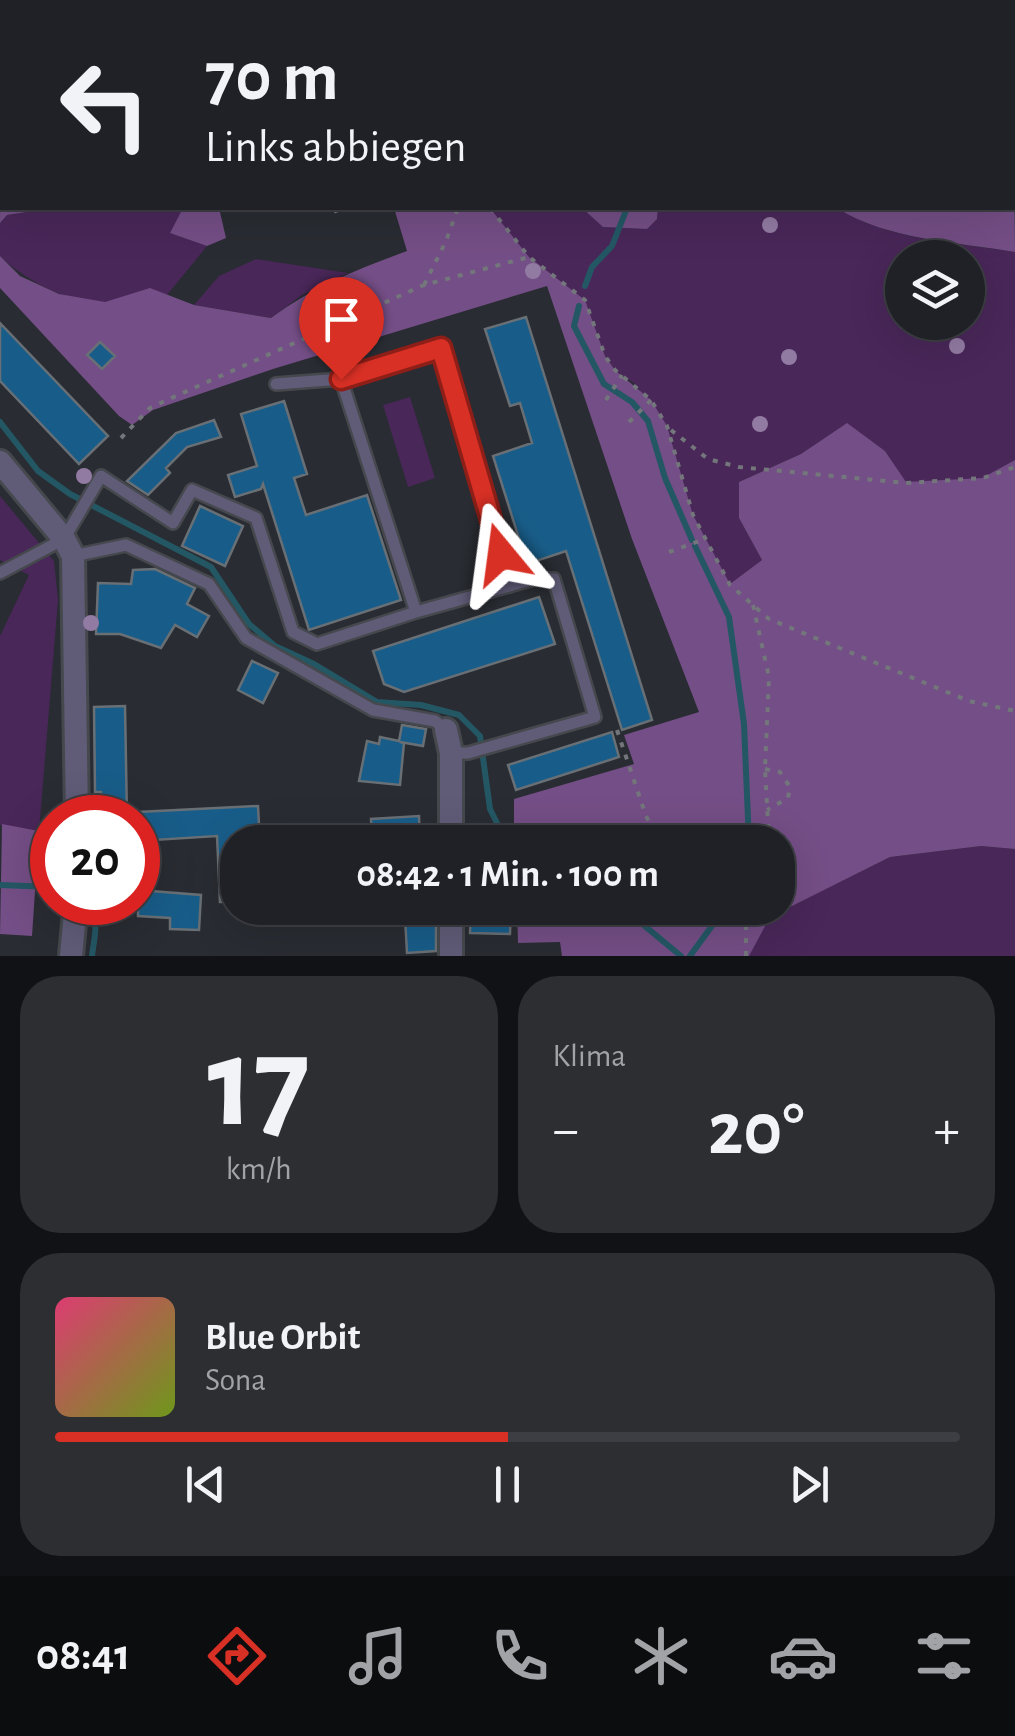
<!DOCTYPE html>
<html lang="de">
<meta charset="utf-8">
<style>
:root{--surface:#1f2126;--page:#2c2e32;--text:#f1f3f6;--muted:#a1a3a7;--line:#3c3e43;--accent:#d93025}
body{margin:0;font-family:"Alegreya Sans",sans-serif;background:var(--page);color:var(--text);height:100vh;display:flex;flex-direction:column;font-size:38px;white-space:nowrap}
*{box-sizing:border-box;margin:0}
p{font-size:32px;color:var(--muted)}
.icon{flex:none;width:55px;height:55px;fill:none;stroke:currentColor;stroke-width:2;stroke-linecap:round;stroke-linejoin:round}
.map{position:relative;height:956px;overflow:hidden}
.sheet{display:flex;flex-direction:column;gap:20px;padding:20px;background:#111215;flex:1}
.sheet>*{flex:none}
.guide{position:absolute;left:0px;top:0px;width:1015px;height:210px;box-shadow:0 10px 40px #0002,0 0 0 2px var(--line);background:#1f2126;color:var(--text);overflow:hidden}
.buttons{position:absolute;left:885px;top:240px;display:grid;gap:20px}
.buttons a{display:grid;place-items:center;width:100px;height:100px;border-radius:50%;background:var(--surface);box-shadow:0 10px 40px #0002,0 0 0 2px var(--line);font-size:50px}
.speed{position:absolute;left:30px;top:795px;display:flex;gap:20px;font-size:50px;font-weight:700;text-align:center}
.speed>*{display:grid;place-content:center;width:130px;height:130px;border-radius:50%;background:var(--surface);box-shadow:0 10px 40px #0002,0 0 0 2px var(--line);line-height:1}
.speed .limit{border:15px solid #d22;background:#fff;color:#111}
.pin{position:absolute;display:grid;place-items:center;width:85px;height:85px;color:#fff;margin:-102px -42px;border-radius:50% 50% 50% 0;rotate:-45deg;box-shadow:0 0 10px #0007}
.pin .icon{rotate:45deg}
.me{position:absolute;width:110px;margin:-55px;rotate:344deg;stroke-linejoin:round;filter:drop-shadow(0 0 8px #0008)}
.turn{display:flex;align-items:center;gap:35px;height:210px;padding:0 40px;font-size:45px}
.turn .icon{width:130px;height:130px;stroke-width:2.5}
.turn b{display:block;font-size:70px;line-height:85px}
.big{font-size:75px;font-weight:600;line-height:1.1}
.sheet .widget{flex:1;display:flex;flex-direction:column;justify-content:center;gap:15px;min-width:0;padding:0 35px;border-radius:40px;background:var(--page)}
.sheet .dial{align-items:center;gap:0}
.dial b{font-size:130px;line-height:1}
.song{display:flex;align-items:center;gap:30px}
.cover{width:120px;height:120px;border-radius:15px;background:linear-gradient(135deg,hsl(340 70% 55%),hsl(80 70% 35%))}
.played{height:10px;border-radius:5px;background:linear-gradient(90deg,var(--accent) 50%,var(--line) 50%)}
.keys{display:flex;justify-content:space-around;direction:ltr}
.heat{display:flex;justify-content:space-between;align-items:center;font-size:55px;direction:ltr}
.sheet .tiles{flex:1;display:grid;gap:20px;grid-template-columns:1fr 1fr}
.widget:last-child{grid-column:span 2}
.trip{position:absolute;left:220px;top:825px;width:575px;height:100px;border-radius:40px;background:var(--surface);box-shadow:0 10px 40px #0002,0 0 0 2px var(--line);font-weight:600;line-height:100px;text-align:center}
.dock{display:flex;height:160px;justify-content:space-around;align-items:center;background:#0c0d0f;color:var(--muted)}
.dock .icon{width:70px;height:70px}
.dock .selected{color:var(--accent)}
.dock b{font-size:45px;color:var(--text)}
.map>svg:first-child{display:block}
.green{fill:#492759;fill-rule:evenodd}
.forest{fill:#744e86}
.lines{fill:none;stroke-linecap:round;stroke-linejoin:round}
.stream{stroke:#245764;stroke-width:6}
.building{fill:#185d89;stroke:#686f75;stroke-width:2.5}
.service-casing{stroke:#45484d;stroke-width:16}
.minor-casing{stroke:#45484d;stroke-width:28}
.path{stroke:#73767b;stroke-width:4;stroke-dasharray:5 8;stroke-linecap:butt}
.service{stroke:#605c78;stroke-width:11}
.minor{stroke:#605c78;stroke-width:22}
.tree{fill:#927ba2}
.route-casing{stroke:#8d1f18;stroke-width:25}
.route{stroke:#d93025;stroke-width:18}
</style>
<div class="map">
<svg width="1015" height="956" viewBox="0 0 1015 956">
<rect width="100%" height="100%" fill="#292c32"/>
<path class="green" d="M53,208H183L171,233L207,246L167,295C139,284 132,300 106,302C70,305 25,280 0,256V223L7,215Z
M490,208H582L603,227L646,229L657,219L658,208H837C887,240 957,243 1015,252V460L983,478L906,483L885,451L846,424L801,454L739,482V518L762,560L730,585L693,515L667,426L635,384L615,370L605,356L585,300L529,257ZM902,258H968V322H902Z
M256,259L348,273L302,295L271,318L194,305L219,276Z
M410,397L435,478L408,487L383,405Z
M0,496L54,561L58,600L39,831L0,825V636L29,575L0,560Z
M981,846L1015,849V956H749L769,917L890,857Z"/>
<path class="forest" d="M2,0H115L2,2V208H53L7,215L0,223Z
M490,0H956L961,2H495Z
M1013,28L1015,252C957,242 887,240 837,208H1012Z
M183,208H219L226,238L207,246L170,233Z
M394,208H490L529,257L585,300L605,356L615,370L651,400L667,426L693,515L730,584L762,560L739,518V482L801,454L847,423L885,451L906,482L982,478L1015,460V849L981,846L890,857L770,917L749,956H562L560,942L518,943L517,908H778V842H514V799L634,764L624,735L699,712L632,539L547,286L273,369L153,410L132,425L119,416L0,288V256L20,276L59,294L105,302L150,288L194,305L271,318C313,287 358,269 407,251Z
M582,208H658L657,219L647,229L603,227Z
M2,824L39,831L32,936L0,934Z"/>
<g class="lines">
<path class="stream" d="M585,286L592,267L612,246L627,208
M579,306L574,326L604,384L632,402L648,421L665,478L692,540
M0,422L38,471L70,494L211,567L249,624L275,646L314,664L377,702L421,705L459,715L480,736L490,809L502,833L512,842
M695,546L729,617L744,724L749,842
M0,885L52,887
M84,903C102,914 94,937 92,956
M623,908L681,956
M690,956L725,908"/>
</g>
<path class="building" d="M526,317L652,720L622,730L566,551L527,564L493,456L532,443L520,403L510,406L485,329Z
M0,323L108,436L79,464L0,381Z
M100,342L115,356L102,369L87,355Z
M284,401L307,474L294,478L306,515L367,495L401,600L309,630L263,484L261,489L235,497L228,475L257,466L241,414Z
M214,420L221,437L187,447L166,468L170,473L148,495L127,481L176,433Z
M200,506L243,526L225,566L182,546Z
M155,569L195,588L187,604L209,616L197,637L175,625L161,648L120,634H96L98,583L131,584L133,570Z
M539,597L555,644L404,692L384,684L373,651Z
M252,661L278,673L263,703L238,690Z
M125,706L127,818H103L101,792H95L94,707Z
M402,725L426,729L423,746L400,742L404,743L400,785L359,781L367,741L379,744L380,737L399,741Z
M612,732L619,757L516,790L508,765Z
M258,806L260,842H238V902H220L217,836L138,841V812Z
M419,816L420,842H372L371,819Z
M138,890L201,895L199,930L170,929V918L138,916Z
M471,908H511L510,934L470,933Z
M436,916V951L407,953L405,918Z"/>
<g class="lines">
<defs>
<path id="service" d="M341,379L441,348L510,586
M276,384L341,379L416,612
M73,556L126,545L209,584L246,638L373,710L435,721L446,730
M0,573L64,539L101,476L173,523L192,490L256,518L293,632L317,644L416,612L534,579H554L595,717L468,753H451"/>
<path id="minor" d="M0,462L64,539L73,556L77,818
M446,730L451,753V842
M71,956L76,902
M451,956V908"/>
</defs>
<use href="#service" class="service-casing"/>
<use href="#minor" class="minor-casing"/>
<path class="path" d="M574,0L581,2
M858,0L864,2
M40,2L41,0
M473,2L474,0
M692,2L704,0
M1012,64L1015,65
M0,112L2,106
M335,208L337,214
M490,208L529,257L585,300L605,356L615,370L651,400L667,426L693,515L730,585L769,619L969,701L1015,711
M424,285L446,241L458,208
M606,400L622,375
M629,422L651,400
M671,430L708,459L739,467L906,483L983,478L1015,467
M121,438L150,408L167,400L424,285L529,257
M669,552L705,539
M753,605L769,677L765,769L769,842
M617,730L646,816L659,842
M765,769L780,772L790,787L788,798L767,810
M746,956V908"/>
<use href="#service" class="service"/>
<use href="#minor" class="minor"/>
</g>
<g class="tree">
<circle cx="770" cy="225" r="8"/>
<circle cx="533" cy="271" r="8"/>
<circle cx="957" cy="346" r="8"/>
<circle cx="789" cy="357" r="8"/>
<circle cx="760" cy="424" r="8"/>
<circle cx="84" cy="476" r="8"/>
<circle cx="91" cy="623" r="8"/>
</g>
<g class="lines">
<defs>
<path id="route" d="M341,379L441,348L501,554"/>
</defs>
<use href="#route" class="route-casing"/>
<use href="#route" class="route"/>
</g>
</svg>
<div class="buttons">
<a><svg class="icon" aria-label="layers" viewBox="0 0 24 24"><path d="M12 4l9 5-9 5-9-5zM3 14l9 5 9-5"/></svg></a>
</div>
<div class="speed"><div class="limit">20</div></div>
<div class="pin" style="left:341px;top:379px;background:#d93025"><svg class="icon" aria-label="arrive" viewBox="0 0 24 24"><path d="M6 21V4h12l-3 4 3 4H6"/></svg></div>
<svg class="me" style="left:501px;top:554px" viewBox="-20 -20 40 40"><path d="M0-17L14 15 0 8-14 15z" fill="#d93025" stroke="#fff" stroke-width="4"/></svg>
<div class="trip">08:42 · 1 Min. · 100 m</div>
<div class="guide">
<div class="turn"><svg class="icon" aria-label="left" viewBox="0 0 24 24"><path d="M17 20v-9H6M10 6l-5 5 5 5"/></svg><div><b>70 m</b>Links abbiegen</div></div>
</div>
</div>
<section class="sheet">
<div class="tiles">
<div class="widget dial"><b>17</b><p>km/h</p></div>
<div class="widget"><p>Klima</p>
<div class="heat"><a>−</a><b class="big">20°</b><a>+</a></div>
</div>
<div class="widget">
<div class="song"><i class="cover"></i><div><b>Blue Orbit</b><p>Sona</p></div></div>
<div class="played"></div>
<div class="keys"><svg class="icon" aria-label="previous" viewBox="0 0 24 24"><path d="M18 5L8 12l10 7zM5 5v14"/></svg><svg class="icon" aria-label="pause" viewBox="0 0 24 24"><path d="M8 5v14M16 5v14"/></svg><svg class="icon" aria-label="next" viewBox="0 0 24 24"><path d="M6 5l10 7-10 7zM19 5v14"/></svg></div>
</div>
</div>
</section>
<nav class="dock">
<b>08:41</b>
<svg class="icon selected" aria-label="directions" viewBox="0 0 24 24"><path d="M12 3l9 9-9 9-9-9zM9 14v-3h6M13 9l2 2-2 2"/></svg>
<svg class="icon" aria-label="music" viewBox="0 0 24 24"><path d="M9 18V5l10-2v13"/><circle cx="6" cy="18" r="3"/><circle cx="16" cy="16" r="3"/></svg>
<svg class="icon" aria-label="phone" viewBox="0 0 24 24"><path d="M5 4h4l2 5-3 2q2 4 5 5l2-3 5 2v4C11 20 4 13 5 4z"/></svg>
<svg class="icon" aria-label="climate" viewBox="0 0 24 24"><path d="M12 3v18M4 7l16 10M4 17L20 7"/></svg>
<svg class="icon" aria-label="car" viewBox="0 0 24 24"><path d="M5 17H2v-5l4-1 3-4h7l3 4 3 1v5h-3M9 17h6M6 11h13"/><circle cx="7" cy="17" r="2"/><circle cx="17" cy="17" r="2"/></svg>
<svg class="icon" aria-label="filters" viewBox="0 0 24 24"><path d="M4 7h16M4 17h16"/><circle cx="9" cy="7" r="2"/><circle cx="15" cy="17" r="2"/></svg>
</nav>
